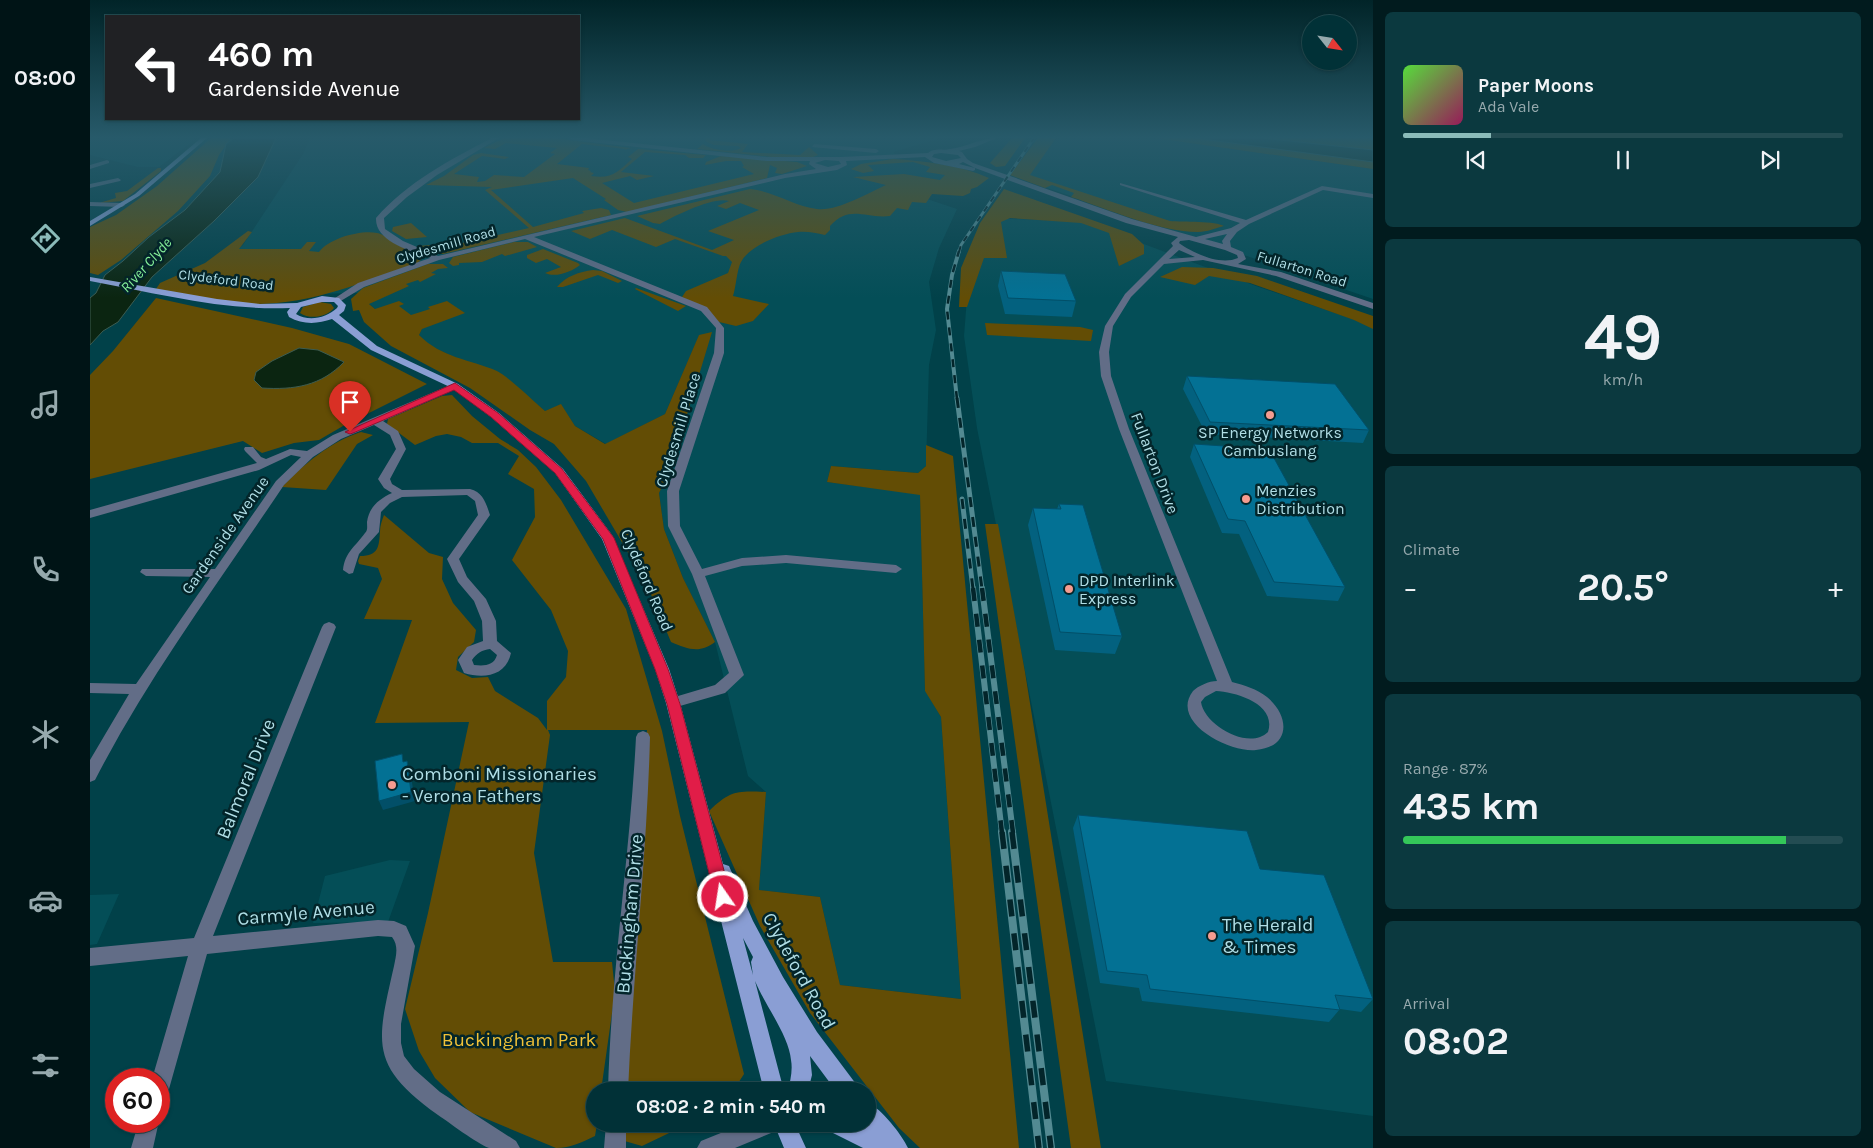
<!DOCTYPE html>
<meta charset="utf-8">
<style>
:root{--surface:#013137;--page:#0b393f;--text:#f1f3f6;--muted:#96a9ad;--line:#234c52;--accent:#8bbbb9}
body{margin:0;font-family:Karla,sans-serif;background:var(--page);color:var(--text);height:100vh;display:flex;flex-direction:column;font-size:19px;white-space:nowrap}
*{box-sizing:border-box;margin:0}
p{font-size:16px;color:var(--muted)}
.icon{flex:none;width:28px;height:28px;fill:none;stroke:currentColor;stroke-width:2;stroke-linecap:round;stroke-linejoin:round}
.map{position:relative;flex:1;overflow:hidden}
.details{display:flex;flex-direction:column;gap:12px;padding:12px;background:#011b1e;width:500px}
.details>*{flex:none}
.banner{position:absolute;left:15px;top:15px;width:475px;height:105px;border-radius:0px;box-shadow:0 1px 4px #0004,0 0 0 1px var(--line);background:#202124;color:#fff;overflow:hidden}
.needle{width:32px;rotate:120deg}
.fabs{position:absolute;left:1212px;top:15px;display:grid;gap:10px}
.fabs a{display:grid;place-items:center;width:55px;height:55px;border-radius:50%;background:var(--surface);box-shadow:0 1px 4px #0004,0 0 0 1px var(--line);font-size:25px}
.speed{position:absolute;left:15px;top:1068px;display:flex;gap:10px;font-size:25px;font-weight:700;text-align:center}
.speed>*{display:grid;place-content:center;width:65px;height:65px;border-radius:50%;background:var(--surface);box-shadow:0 1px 4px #0004,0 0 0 1px var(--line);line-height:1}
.speed .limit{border:8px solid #d22;background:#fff;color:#111}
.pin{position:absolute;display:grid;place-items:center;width:42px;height:42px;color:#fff;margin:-51px -21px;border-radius:50% 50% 50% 0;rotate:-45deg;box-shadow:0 0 5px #0007}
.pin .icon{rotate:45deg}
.me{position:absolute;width:55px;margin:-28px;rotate:347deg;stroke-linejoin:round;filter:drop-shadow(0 0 4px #0008)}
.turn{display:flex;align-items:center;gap:18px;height:105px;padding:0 20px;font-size:22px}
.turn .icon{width:65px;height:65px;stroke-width:2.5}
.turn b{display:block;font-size:35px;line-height:42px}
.big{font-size:38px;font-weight:700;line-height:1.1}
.details .widget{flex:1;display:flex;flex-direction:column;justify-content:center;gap:8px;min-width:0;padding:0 18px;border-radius:8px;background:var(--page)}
.details .dial{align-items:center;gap:0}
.dial b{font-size:65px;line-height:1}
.song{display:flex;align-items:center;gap:15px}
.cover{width:60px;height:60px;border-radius:8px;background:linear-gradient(135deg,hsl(110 70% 55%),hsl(330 70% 35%))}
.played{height:5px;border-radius:2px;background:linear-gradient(90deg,var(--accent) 20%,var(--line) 20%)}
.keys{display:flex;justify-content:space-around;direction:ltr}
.heat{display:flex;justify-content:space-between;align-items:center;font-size:28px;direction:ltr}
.charge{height:8px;border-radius:4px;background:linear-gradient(90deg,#34c759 87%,var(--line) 0)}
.trip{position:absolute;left:496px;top:1082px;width:290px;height:50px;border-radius:25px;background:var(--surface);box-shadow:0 1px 4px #0004,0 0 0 1px var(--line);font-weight:700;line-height:50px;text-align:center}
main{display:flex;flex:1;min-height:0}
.tab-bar{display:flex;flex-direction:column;width:90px;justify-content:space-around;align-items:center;background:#001416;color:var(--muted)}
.tab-bar .icon{width:35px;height:35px}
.tab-bar .current{color:var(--accent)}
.tab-bar b{font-size:22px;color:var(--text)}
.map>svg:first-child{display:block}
.built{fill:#044e57}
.green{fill:#634d05}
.water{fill:#0b2511;stroke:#3c5c51}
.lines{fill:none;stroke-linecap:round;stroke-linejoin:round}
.minor{fill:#626d87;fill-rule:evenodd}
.major{fill:#8a9ed4;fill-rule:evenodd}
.rail-far4-casing{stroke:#538a92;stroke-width:3}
.rail-far3-casing{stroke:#538a92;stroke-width:4}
.rail-far2-casing{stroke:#538a92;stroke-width:5}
.rail-far1-casing{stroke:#538a92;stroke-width:6}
.rail-casing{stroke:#538a92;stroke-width:8}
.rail-far4{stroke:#03252a;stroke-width:2;stroke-dasharray:6;stroke-linecap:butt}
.rail-far3{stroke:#03252a;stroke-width:2.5;stroke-dasharray:8;stroke-linecap:butt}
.rail-far2{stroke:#03252a;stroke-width:3;stroke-dasharray:10;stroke-linecap:butt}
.rail-far1{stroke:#03252a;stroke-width:4.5;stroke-dasharray:13;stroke-linecap:butt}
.rail{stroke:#03252a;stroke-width:5.5;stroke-dasharray:17;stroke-linecap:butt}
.wall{fill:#03617f}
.shaded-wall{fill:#024f68}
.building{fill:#037194;stroke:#024f68}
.route{fill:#e11d48;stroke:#92132f}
.poi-dot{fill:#f59c90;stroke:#03252a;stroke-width:2}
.labels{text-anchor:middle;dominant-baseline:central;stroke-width:5;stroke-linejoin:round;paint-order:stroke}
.far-street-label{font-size:14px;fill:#b0dee6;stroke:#03252a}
.far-water-label{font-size:15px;font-style:italic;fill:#84ee98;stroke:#03252a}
.street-label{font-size:16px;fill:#b0dee6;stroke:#03252a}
.poi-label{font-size:16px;fill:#b0dee6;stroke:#03252a;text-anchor:start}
.near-poi-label{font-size:19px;fill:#b0dee6;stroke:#03252a;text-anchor:start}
.near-street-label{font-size:19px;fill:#b0dee6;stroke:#03252a}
.near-park-label{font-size:19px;fill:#f1c238;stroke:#03252a}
</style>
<main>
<nav class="tab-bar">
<b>08:00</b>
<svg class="icon current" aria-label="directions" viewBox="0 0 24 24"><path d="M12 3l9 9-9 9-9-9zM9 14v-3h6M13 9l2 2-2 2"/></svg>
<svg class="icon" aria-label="music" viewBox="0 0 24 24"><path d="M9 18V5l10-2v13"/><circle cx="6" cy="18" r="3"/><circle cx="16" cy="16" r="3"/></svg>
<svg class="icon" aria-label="phone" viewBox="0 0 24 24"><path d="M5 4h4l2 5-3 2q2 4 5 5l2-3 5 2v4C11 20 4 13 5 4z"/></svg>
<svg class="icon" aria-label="climate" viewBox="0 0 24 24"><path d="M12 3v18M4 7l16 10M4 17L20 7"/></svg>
<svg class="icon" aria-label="car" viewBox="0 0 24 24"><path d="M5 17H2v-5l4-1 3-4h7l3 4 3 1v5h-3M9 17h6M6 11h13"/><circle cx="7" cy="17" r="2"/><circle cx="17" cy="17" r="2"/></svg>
<svg class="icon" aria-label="filters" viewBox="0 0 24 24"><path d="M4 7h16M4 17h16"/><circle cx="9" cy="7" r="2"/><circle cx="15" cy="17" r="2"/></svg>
</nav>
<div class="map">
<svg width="1283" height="1148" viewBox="0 0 1283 1148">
<rect width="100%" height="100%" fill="#014149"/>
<path class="built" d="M0,138H107L69,167H48L0,155Z
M220,138H851L803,152L810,160L840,163L861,175L837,199L867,209L849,248L839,282L846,330L839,365L836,466L828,473L741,466L737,482L830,494L835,690L851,717L871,999L750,985L730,897L669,890L676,792L658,776L625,642L593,578L574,529L569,493L586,459L609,336L575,414L516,444L485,426L471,405L455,411L408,372L373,361L340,346L329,335L332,329L312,333L267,293L222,294L100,290L153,245L213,154Z
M968,138H1065L1283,169V299L931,179Z
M900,218L995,222L1166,286L1283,326V1116L1016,1081L887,428L874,336L879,272Z
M300,860L320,861L298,922L223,923L235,876Z
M29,894L7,944L0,945V895Z"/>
<path class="green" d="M121,138H141L129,155L120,176L88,211L31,260L8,275L0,273V227L26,215L67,186Z
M414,138H465L541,148L534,150L535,149L492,144L467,164L499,168L498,170L501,171L500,172L504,173L501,176C523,179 527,172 542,159L538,157L548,149L616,155L613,158H599L595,155L555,152L531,172L564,176L547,180L540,176L512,183L544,203L664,174L652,167L654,166L651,161H636L615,165L616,162L631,156L707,162L717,166L692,174L685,173L687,168L680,165L677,178L537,212L528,210L514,200L516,199L483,178L401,190L443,227L494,213L492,211L511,208L519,210L521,215L353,254L344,253L328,246L356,244L359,246L439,228L395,190L402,187L336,185L354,176L383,155L391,153L419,157L415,159L392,156L364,174L389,177L387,182L395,181L404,175L434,177L465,154L460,153L467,148L416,143L405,149L394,148Z
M616,138H621L620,140L658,144L652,152L710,155L719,147L728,155L723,157H682L607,149L613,144C621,150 642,153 651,148L648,146L624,145L615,141Z
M922,138H935L915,166L906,167L900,163Z
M948,138H966L940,175L1080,221C1093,222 1126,221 1134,226C1126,228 1117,232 1108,232C1069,232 1018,209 981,197L984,193L962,185L955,188L920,175Z
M1065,138H1105L1283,162V169Z
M1172,138H1283V150Z
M803,159C835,161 870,165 899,178L887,187L881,189L880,193L873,196L842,194L836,203L822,202L818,210L807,208L800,216C775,219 760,204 740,226V230L735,235C726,233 717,231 708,232C690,234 660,245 651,262C647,269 646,287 643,296L679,304L663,321L646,326L629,322L614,308L592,297L596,291L638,273L642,262L636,256H633L585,239L566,247L522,230L500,239L481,231L535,218L622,250L644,240L618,231L669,210L650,203L636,209L627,206L639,201C624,196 584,216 570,224L563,223L547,216L660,189C683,191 704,206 727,209C746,212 778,193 796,185L763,177L814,174L850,180L855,175L836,172L840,167L823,162L778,165L784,171L773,173L761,169L771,164Z
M68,168H71V171L33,201L9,203L26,198L25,193L37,191Z
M914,189L1042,234L1054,245V254L1029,266L1019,233L991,223L920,218L911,222L917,258H894L877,307H869L871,268L890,223Z
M321,223L337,237L316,239L302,231L303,227Z
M158,231L162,232L149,249H211L217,242H226L219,251L229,252C240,238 270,230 287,233C294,234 328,253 333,257L328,263C271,282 223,305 161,304C129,304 97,295 66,289L70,283L115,263Z
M424,242H438L447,247L415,256L412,254L392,262L369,263V265L363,266L359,263L363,257Z
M453,249L488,263L490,265C481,272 466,278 455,273L471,267L457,259L446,263L437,258V255Z
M338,264H353L358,268L348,269L341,273L346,274L330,282L328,280L316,284L319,286L279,304L285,309L309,301L314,304L309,306L321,315L340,309L338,307L357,301L375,313L332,329L329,335C352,358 379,359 407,371C420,378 443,401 455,411L471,404L485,426L515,444L575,414L609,335L622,332L589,441L586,459L569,493L574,529L593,578L625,642C610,654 597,649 581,642L557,585L496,481L464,444L440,430L380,388L301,346L274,322L269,310L263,311L261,299L273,288Z
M1092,267L1123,268L1167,276L1283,316V329L1264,320L1160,283L1119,276L1105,285L1070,277Z
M503,270L512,271L532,281L528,283L508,275L473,287H467C476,276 489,272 503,270Z
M546,288L596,306L588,311L545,289Z
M66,298L202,328L259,344L337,384L253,426L229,440L204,443L172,453L153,441L0,479V375L23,351Z
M230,302L241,304L244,308C237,317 220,320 210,313L213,307Z
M895,323L990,327L1003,330L1001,341L897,335Z
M362,395L382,416L410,439L428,450L446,467L471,500L536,609L572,731L590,816L654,1074L643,1091H534L550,812L557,730H458L460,735L444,853L463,962H522L525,992L511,1091H505V1124H507L505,1136C492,1142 481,1148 466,1148L380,1112L345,1078L329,1051L315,1009L338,913L379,722L285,723L322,620L274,619L292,579L288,568L269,564L268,561L270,556C289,556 289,546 290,531C290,526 292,520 294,515L339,553L353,557L352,579L363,603L386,630L384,642L368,657L366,670L382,678L398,677L405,691L448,718L457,730V701L476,677L478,651L461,610L422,560L445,517L444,489L418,474L429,456L408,443H382L371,437L357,434L346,436L325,445L297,424L298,419L352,396Z
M271,432L283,435L267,444L236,490L192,487C214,464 240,442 271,432Z
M836,445L863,456L929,1148H830L809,1128L720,1013L670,926L619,811C641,790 647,791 676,792L669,890L730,897L750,985L871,999L851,717L835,691L830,495L737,482L741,466L828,473L836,466Z
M895,524H908L935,672L1011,1148H981Z
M532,1124H598L552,1146L531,1140Z"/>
<path class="water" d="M144,138H186L168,177L124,221L62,277L28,322L13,331L0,345V298L6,293L15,275L33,261L59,237L95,210L130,172L136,144Z
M1105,138H1172L1283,150V162Z
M209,348L228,350L254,362C231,386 204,390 172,388L164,380L166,372L182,361Z"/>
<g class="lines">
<path class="minor" d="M402,138H409L347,175L317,197L294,218L295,229L313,241L348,256L695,174L726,169L719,164L720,161H677L482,140L479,138H496L677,157H751L838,153C844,147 853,151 860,149C876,147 891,138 907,138L885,147L869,151L872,152L877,159L883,163L1042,219L1106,237L1141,228L1150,223L1030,185V183L1156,220L1232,186L1283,194V198L1233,190L1159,224L1147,232L1140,241L1141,247L1153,252L1156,259L1148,264L1191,272L1283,303V309L1186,276L1113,260L1074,264L1041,297L1023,326L1019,352L1021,376L1039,429L1142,682C1154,685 1167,689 1177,697C1200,716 1201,747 1166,750C1140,753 1079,722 1103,691C1108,686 1119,681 1127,681L1029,429L1011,376L1009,352L1015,326L1035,294L1083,246L1081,243L1088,237L1036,223L885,168V170L883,171L844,163L835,157L756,161L757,165L747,170L695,178L444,237L617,307L634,328V353L589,491L590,526L612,569L652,558L696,555L806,565L812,569L806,573L696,563L652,566L615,576L654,675L635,693L583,708L578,707L576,703L578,699L625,685L639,673L602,574L578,526L577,491L624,353L626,328L611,311L435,239L349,260L274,287L249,302L242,300L268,283L340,258C322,251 285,242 286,218C316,183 361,159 402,138ZM851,153L868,155L871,158L856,161L842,157L844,154ZM735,160L749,161L751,164L738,167L725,163ZM873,162L885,168L869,164ZM1137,234L1132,241L1133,244L1115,239ZM1099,240L1135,250L1147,255L1148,258C1130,266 1103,253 1089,243L1090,241ZM1089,250L1105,257L1079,259ZM1126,691C1146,692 1187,704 1178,732C1159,751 1114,725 1111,702L1115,697Z
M724,144L786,149L789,151L786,153L722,147Z
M17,160L19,161V163L0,169V165Z
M28,178L31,180L30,181L0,188V184Z
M0,202L32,203L35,205L32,207L0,206Z
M365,383L368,384V388L293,421L308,431L316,449L300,479L302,484L312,490L380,489C393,492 396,503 400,515L369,559L377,577L396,599L406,621L407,641L421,653C416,676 394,679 374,673L368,660L377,647L393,641L392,621L384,601L368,582L357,559L388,515L385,501L377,495L312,497L300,503L291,512L289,532L269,554L263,573L259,574L253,570C255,552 265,547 275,533C278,530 277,527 277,522C279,507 289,499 302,493L294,488L288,479L306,449L300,435L284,425L251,439L223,457L194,485C129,582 58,677 5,780L0,782V760L39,694L0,693V683L46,684L120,577L56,576L50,572L52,569H125L186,481L211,457L201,455L169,470L0,518V510L167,463L155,451L154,449L155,447H163L171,457L176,459L200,449L217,451L243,435ZM400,649L407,655C404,666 394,666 384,665L382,660C387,653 392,650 400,649Z
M239,622L244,624L246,627L123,936L288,920L304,921L316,926L325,946L311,1024V1043L314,1056L324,1069L350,1092L426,1141L430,1148C421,1148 407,1148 399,1148C386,1143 360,1123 348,1115C278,1065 287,1042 304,966C306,956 309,946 302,937L288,936L117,954L79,1089L76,1096L69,1099V1079H62L98,956L0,966V948L104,938L232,627L234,624Z
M553,731L558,733L560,737C557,855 543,973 538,1091H518C521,973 540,855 546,737L548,733Z
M69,1120V1121L63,1148H41L49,1121H69Z
M516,1124H536V1148H514Z
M653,1124H689L686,1131L645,1148H607L611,1141Z"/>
<path class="major" d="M111,138H117L49,196L0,226V221L45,194Z
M0,277L127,299L170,304L207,303L232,296L249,298L256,305L254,311L249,315L287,346L368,384L409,413L473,469L522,535L579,669L590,703L633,864L639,866L663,921L693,977L727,1032L766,1084L769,1091H746L720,1056L722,1075L718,1091H698C700,1081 703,1071 701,1060C699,1036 675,1005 665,981L694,1091H674L576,703L565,669L512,539L465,473L401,417L362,388L281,350L242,319C228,324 213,325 199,317L197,312L200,308C133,311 66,293 0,281ZM232,302H244L248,306L247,308C236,318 219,322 206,314L211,307ZM653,938L663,957L661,962L663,975Z
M778,1103C791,1108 812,1135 818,1148H773L739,1131L736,1124H769L777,1127L774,1124H778Z
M684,1124H705L716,1148H694Z"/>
<defs>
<path id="rail-far4" d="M869,252L871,245L944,138"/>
<path id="rail-far3" d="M867,399L857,309L862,275L869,251"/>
<path id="rail-far2" d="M867,398L892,589
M872,499L883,589"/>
<path id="rail-far1" d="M883,588L912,833
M892,588L923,833"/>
<path id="rail" d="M912,832L949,1148
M922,832L961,1148"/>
</defs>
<use href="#rail-far4" class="rail-far4-casing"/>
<use href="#rail-far3" class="rail-far3-casing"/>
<use href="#rail-far2" class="rail-far2-casing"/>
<use href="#rail-far1" class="rail-far1-casing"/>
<use href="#rail" class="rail-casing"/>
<use href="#rail-far4" class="rail-far4"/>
<use href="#rail-far3" class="rail-far3"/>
<use href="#rail-far2" class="rail-far2"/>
<use href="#rail-far1" class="rail-far1"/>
<use href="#rail" class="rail"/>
</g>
<path class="wall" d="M911,271L986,301L982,317L915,314L908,286Z
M1097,376L1279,430L1273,443L1116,434L1093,389Z
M1104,444L1255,587L1248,601L1177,596L1149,534L1132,533L1100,457Z
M969,504L1032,636L1025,654L965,650L938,525L943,508L967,509Z
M988,815L1170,869L1283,999L1271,1012L1250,1009L1239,1022L1052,1001L1049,988L1010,983L983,828Z"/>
<path class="shaded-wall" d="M317,761L320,770L325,801L293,810L289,801Z"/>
<path class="building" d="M911,271L975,274L986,301L918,298Z
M1097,376L1245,384L1279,430L1120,422Z
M1104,444L1179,449L1255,587L1184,582L1155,521L1138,519Z
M969,504L993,505L1032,636L970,632L943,508L971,509Z
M312,754L313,762L317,761L321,792L289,801L285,761Z
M988,815L1157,831L1170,869L1234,875L1283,999L1245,995L1250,1010L1060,989L1057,975L1017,971Z"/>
<linearGradient id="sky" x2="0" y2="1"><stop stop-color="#012428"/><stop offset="0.46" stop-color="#275a6a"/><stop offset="1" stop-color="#275a6a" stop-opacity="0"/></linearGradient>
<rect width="1283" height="298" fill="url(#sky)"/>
<path class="route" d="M365,383L408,413L472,469L524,538L578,669L590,704L641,897L639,902L633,904L628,902L625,897L577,704L565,669L513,539L465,473L401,417L364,390L263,433L260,434L255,432Z"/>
<g class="poi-dot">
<circle cx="1180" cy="415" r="5"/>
<circle cx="1156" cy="499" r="5"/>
<circle cx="979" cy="589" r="5"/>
<circle cx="302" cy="785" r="5"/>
<circle cx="1122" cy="936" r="5"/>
</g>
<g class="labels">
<g class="far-street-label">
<text transform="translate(356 245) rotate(-16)">Clydesmill Road</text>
<text transform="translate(1212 269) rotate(17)">Fullarton Road</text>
<text transform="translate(136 280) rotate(7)">Clydeford Road</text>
</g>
<g class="far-water-label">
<text transform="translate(56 265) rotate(-48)">River Clyde</text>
</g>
<g class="street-label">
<text transform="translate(588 430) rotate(-73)">Clydesmill Place</text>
<text transform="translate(1065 463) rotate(69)">Fullarton Drive</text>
<text transform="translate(135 535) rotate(-55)">Gardenside Avenue</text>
<text transform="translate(557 580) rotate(67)">Clydeford Road</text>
</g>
<g class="poi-label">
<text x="1180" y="432" text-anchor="middle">SP Energy Networks<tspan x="1180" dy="18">Cambuslang</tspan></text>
<text x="1166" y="490">Menzies<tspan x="1166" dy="18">Distribution</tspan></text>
<text x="989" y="580">DPD Interlink<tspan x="989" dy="18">Express</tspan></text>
</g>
<g class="near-poi-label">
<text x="312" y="774">Comboni Missionaries<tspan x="312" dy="22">- Verona Fathers</tspan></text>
<text x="1132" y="925">The Herald<tspan x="1132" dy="22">&amp; Times</tspan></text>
</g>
<g class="near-street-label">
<text transform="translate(156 779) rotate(-68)">Balmoral Drive</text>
<text transform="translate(216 913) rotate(-5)">Carmyle Avenue</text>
<text transform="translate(540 914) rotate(-85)">Buckingham Drive</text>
<text transform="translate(709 971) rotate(61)">Clydeford Road</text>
</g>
<g class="near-park-label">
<text x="429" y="1040">Buckingham Park</text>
</g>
</g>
</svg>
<div class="fabs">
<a><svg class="needle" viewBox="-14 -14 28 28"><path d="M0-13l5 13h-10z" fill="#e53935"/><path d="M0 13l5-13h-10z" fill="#96a9ad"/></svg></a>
</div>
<div class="speed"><div class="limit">60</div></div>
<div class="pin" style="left:260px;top:432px;background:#d93025"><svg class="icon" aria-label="arrive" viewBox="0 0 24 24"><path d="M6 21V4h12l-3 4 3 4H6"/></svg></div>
<svg class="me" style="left:633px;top:897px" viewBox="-20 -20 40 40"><circle r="17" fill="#e11d48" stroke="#fff" stroke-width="3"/><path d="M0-11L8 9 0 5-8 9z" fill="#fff"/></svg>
<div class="trip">08:02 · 2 min · 540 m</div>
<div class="banner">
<div class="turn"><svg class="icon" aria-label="left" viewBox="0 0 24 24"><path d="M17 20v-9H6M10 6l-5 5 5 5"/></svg><div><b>460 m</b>Gardenside Avenue</div></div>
</div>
</div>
<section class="details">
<div class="widget">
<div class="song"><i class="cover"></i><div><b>Paper Moons</b><p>Ada Vale</p></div></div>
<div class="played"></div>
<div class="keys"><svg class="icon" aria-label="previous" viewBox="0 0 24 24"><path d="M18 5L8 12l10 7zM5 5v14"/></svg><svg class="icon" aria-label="pause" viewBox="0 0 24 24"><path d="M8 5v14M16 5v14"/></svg><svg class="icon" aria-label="next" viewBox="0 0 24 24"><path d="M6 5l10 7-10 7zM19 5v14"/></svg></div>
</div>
<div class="widget dial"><b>49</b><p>km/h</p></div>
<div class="widget"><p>Climate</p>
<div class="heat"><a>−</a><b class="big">20.5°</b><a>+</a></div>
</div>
<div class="widget"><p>Range · 87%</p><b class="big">435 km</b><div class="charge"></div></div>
<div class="widget"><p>Arrival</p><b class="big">08:02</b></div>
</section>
</main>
